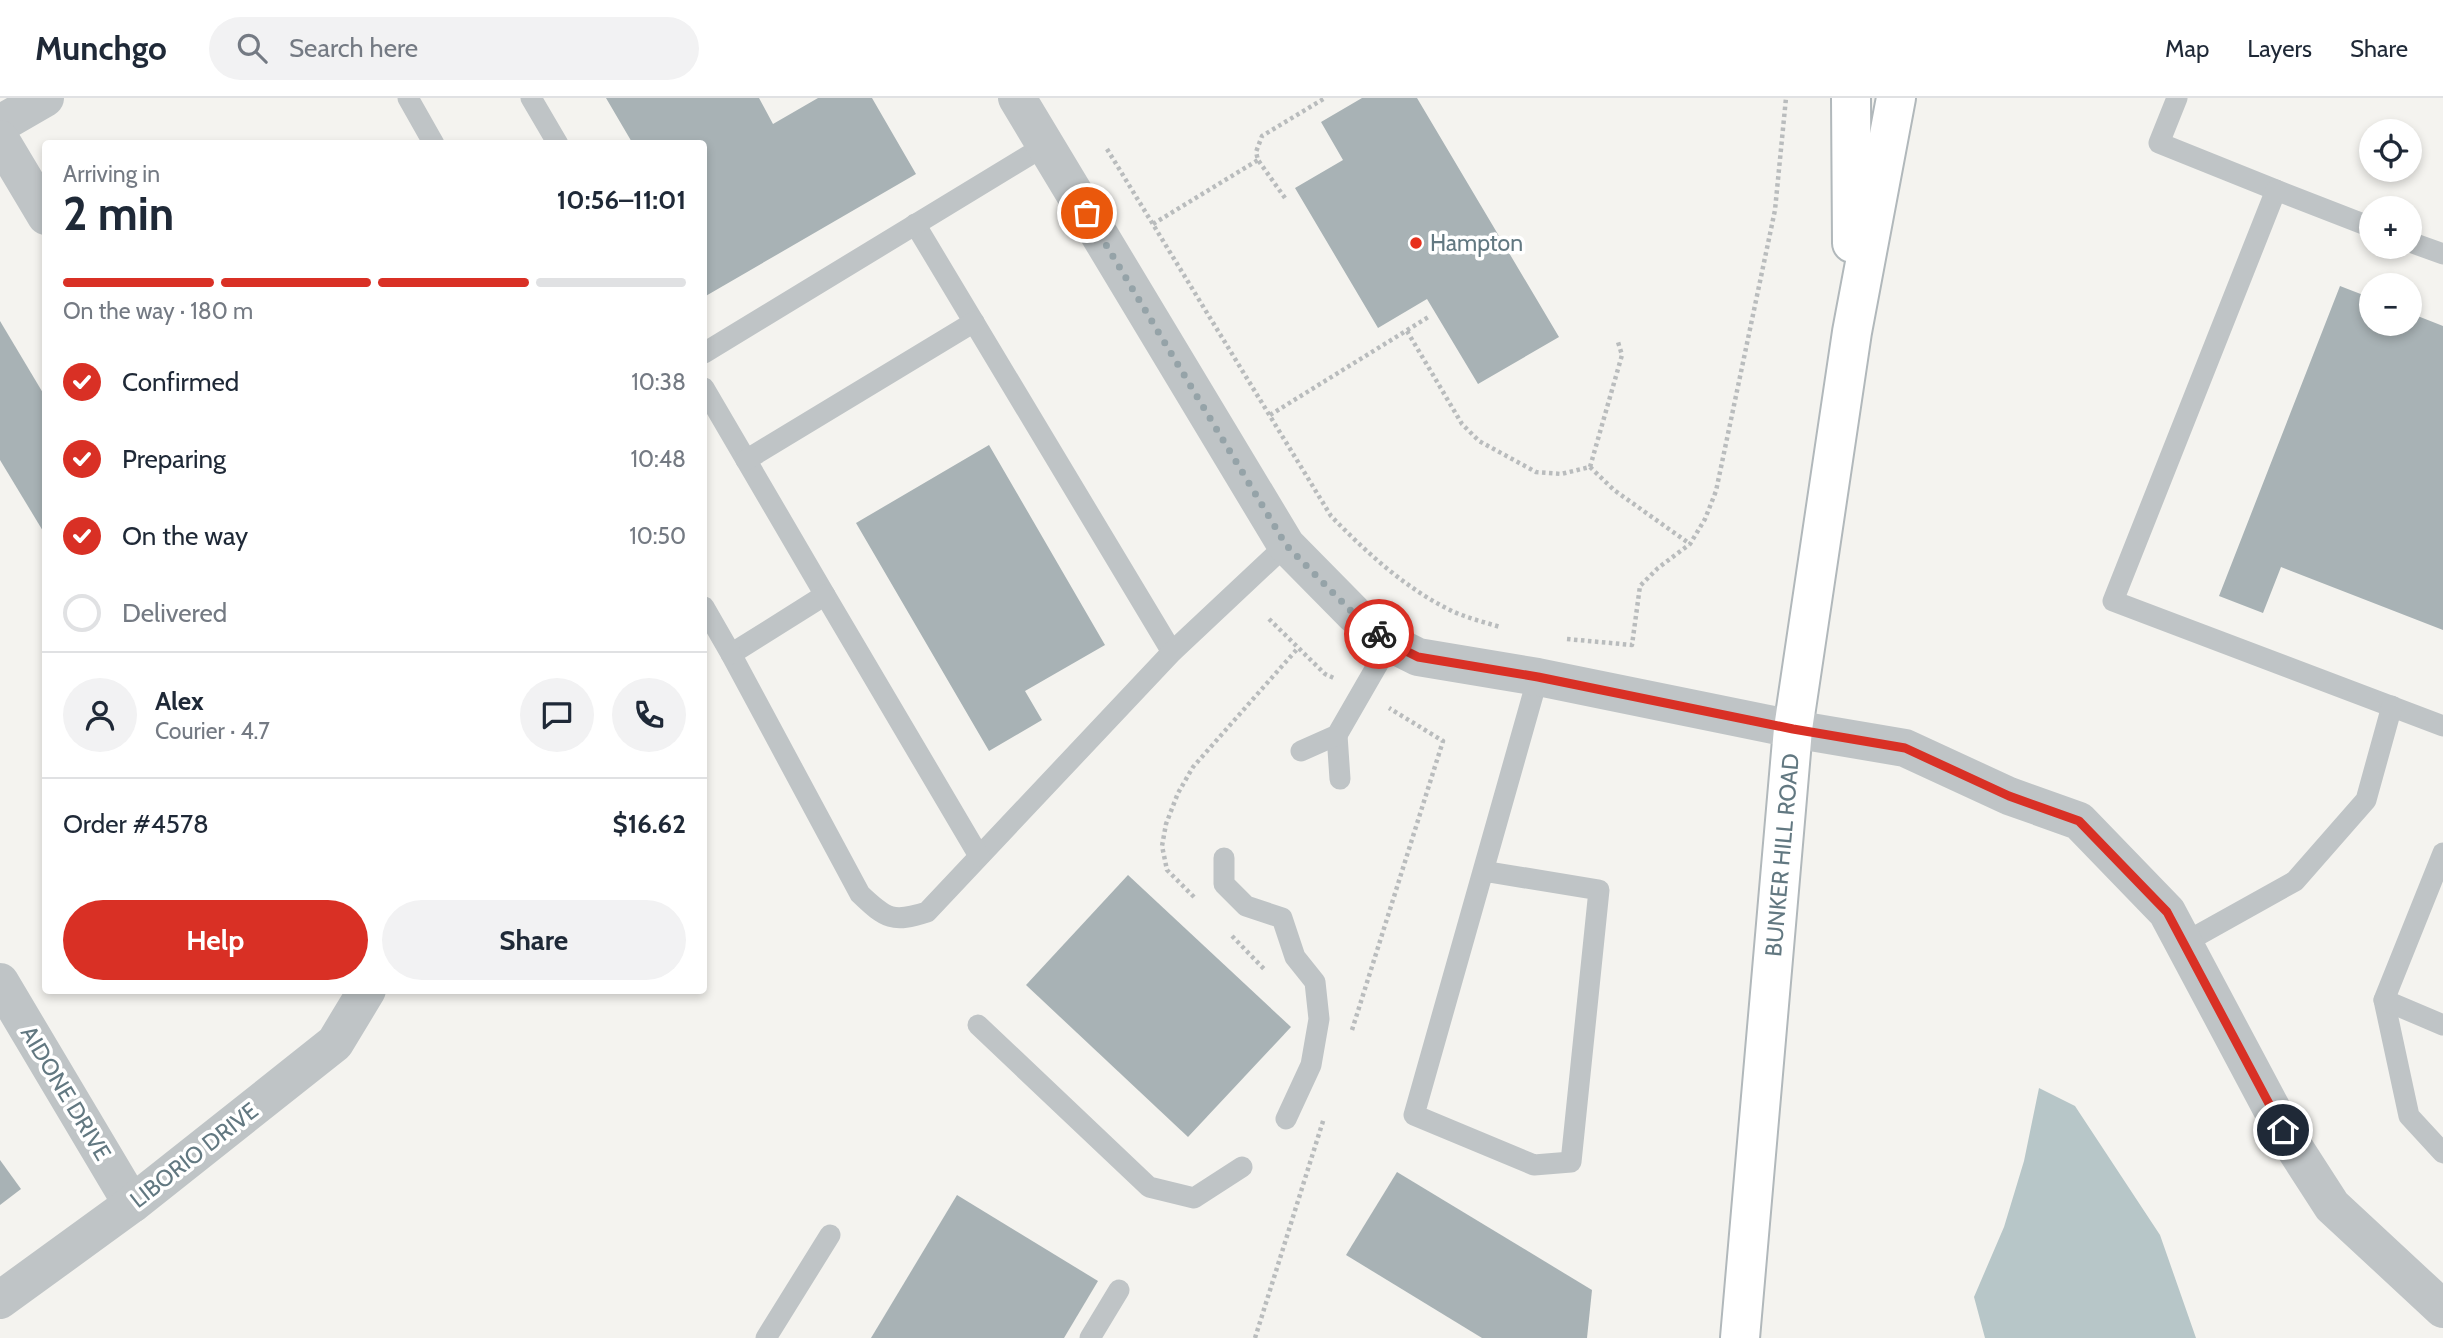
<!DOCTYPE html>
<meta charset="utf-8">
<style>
body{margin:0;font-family:Cabin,sans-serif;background:#f2f2f3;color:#1f2937;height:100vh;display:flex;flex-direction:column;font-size:26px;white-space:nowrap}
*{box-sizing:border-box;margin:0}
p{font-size:23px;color:#747a83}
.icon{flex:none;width:38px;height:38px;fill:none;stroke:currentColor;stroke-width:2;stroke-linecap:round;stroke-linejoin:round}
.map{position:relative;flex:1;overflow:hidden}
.sheet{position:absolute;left:42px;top:42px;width:665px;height:854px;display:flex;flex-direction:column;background:#fff;border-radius:7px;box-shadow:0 4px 10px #0003}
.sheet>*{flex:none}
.tools{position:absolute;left:2359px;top:21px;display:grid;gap:14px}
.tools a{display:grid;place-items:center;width:63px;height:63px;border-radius:50%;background:#fff;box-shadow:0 4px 10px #0003;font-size:35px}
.pin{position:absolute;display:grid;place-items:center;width:60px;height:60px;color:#fff;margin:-30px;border:4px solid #fff;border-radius:50%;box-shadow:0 2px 7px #0007}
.courier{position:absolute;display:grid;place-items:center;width:70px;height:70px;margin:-35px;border:5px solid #d93025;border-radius:50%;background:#fff;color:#222;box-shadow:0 2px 9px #0007}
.head em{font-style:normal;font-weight:700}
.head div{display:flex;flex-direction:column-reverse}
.head{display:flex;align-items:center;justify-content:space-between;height:119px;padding:0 21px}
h1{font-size:46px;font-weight:700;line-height:52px}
.bar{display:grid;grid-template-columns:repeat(4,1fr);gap:10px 7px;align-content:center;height:84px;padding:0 21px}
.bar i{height:9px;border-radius:5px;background:#e0e1e3}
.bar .current{background:#d93025}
.bar p{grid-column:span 4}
.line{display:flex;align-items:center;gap:18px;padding:0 21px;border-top:2px solid #e0e1e3}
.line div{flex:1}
.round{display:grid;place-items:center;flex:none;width:74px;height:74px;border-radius:37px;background:#f2f2f3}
ol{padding:0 21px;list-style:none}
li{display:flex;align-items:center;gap:21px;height:77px}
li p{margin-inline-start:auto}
li .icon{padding:7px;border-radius:50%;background:#d93025;color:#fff;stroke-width:4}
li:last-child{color:#747a83}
li i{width:38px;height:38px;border:4px solid #e0e1e3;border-radius:50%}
.primary-button{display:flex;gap:14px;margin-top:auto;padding:14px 21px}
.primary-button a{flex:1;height:80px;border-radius:42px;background:#d93025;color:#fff;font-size:28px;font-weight:700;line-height:80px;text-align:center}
.primary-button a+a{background:#f2f2f3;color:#1f2937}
header{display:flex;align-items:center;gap:42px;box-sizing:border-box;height:98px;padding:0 35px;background:#fff;border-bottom:2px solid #e0e1e3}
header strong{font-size:33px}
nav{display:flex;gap:38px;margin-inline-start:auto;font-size:24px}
.search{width:490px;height:63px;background:#f2f2f3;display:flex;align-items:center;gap:18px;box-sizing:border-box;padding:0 24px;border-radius:38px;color:#747a83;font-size:26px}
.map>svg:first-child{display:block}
.water{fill:#b7c6c8}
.building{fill:#a8b2b5}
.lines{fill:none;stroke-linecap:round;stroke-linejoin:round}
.secondary-casing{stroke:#b1b8bb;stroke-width:42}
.path{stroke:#b9bcbd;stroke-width:4.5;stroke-dasharray:3.5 3.5;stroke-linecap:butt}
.lane{stroke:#bfc4c6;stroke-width:21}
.street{stroke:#bfc4c6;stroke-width:38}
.secondary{stroke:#fff;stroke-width:38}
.done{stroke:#95a3a8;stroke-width:7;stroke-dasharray:0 12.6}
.route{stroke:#d93025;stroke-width:9}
.poi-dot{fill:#e7301c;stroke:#fff;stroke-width:2.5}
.labels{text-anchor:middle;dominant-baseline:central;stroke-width:7;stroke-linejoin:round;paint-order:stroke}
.poi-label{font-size:23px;fill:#627881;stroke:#fff;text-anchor:start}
.street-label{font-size:23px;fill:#627881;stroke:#fff}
</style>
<header>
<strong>Munchgo</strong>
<div class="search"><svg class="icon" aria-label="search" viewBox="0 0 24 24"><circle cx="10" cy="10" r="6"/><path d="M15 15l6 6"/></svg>Search here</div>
<nav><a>Map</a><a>Layers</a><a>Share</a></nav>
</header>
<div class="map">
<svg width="2443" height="1240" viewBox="0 0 2443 1240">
<rect width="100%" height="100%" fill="#f4f3ef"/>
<path class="water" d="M2039,990l36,18 85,129 36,103h-211l-11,-41 30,-70 20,-66z"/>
<g class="building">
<path d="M606,0h153l14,26 45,-26h54l44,76 -212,123v-153h-71z"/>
<path d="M1362,0h55l142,239 -81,47 -51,-85 -49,29 -83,-140 48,-28 -22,-38z"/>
<path d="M2340,188l31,12v26h39v-11l33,13v304l-162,-63 -18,46 -44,-17z"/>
<path d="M0,223l46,77v138l-46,-76z"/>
<path d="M989,347l116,200 -80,46 17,29 -53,31 -133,-228z"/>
<path d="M1128,777l163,152 -103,110 -162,-152z"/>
<path d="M0,1062l21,29 -21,16z"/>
<path d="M1397,1074l195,118 -5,48h-105l-136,-83z"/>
<path d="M957,1097l141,86 -34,57h-193z"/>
</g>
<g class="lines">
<g class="secondary-casing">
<g id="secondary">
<path d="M1851,0l1,145"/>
<path d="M1740,1240l53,-609 59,-397 44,-234"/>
</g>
</g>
<g class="path">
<path d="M1107,51l224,367c35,36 75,73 121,95 15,7 32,11 48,16"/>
<path d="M1285,100l-27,-38 -2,-8 6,-16 63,-38"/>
<path d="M1153,126l105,-64"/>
<path d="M1407,233l55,93 17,17 57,31 25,2 29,-7 32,-112 -4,-13"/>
<path d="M1270,317l160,-99"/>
<path d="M1590,369l24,23 76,54"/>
<path d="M1269,521l56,55 11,5"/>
<path d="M1567,541l65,6 8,-59 18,-18 32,-24 15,-25 11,-28 59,-281 11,-112"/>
<path d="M1194,799l-27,-27 -5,-24 4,-22 12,-31 15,-26 105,-119"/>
<path d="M1232,838l33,34"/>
<path d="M1352,932l91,-289 -54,-33"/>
<path d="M1255,1240l69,-220"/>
</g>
<g class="lane">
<path d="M408,0l26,46"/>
<path d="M531,0l27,46"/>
<path d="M2177,0l-18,45 117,47"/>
<path d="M915,126l257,428"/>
<path d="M2371,129l-95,-37 -163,411 330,125"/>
<path d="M2410,144l33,12"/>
<path d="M704,255l342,-208"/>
<path d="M704,290l121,207 -94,59 129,240c26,25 33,29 67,18l245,-260 114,-107"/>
<path d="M746,362l228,-138"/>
<path d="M825,497l154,261"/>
<path d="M704,509l27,47"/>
<path d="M1337,637l3,44"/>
<path d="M1301,653l36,-16 53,-92"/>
<path d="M2443,755l-59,147 25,116 34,37"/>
<path d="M1224,760v26l22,22 36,12 13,39 20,25 4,37 -8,46 -25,54"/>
<path d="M1483,773l116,19 -28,272 -37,3 -120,-50 124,-438"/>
<path d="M2184,845l111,-62 71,-81 26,-94"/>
<path d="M2384,902l59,25"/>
<path d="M978,927l171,162 45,11 48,-31"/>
<path d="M766,1240l64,-103"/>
<path d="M1090,1240l29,-48"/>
</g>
<g class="street">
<path d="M1017,0l269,447 68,69 36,29 28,14 120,20 255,52 112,19 104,48 70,25 88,91 116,218 49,76 111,103"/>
<path d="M0,26l45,-26"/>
<path d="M0,41l46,77"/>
<path d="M0,884l132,222"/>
<path d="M0,1202l132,-96 203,-161 32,-53"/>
</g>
<use href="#secondary" class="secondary"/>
</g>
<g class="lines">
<path class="done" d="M1087,115l199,332 68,69 25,20"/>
<path class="route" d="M1379,536l11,9 28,14 120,20 255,52 112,19 104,48 70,25 88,91 116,218"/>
</g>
<circle class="poi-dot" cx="1416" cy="145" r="7"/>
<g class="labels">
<g class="poi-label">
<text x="1430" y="145">Hampton</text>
</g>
<g class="street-label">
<text transform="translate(1782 757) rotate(-85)">BUNKER HILL ROAD</text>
<text transform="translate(66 995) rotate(59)">AIDONE DRIVE</text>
<text transform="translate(194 1057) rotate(-38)">LIBORIO DRIVE</text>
</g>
</g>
</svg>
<div class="tools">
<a><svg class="icon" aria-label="locate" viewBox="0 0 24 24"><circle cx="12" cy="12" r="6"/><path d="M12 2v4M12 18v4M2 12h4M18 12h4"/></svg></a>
<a>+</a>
<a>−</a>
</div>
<div class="pin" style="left:1087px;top:115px;background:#ea580c"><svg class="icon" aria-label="bag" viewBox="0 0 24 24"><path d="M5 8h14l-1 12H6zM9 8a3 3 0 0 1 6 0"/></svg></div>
<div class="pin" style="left:2283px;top:1032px;background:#1f2937"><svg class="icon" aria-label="home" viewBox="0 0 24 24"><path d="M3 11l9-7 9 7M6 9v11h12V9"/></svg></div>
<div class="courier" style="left:1379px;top:536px"><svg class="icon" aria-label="bike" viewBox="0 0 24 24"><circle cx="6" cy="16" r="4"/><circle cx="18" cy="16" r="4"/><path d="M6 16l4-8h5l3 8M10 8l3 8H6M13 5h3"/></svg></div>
<section class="sheet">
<div class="head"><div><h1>2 min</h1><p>Arriving in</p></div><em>10:56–11:01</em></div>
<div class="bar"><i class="current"></i><i class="current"></i><i class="current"></i><i></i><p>On the way · 180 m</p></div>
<ol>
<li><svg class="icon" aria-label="check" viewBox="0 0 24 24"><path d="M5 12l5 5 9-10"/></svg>Confirmed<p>10:38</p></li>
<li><svg class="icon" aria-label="check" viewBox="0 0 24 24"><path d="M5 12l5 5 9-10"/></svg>Preparing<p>10:48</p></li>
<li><svg class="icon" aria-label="check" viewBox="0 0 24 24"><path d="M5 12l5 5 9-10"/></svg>On the way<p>10:50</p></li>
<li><i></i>Delivered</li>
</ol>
<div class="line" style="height:126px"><a class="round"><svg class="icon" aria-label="person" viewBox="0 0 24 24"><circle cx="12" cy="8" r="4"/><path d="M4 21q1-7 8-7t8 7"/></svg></a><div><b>Alex</b><p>Courier · 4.7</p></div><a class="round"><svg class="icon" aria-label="chat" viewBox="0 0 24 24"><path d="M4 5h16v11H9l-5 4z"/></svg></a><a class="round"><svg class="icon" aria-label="phone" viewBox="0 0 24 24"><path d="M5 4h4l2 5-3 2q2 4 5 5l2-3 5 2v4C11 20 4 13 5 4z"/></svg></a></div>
<div class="line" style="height:91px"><div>Order #4578</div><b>$16.62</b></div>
<div class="primary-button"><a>Help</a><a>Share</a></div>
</section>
</div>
